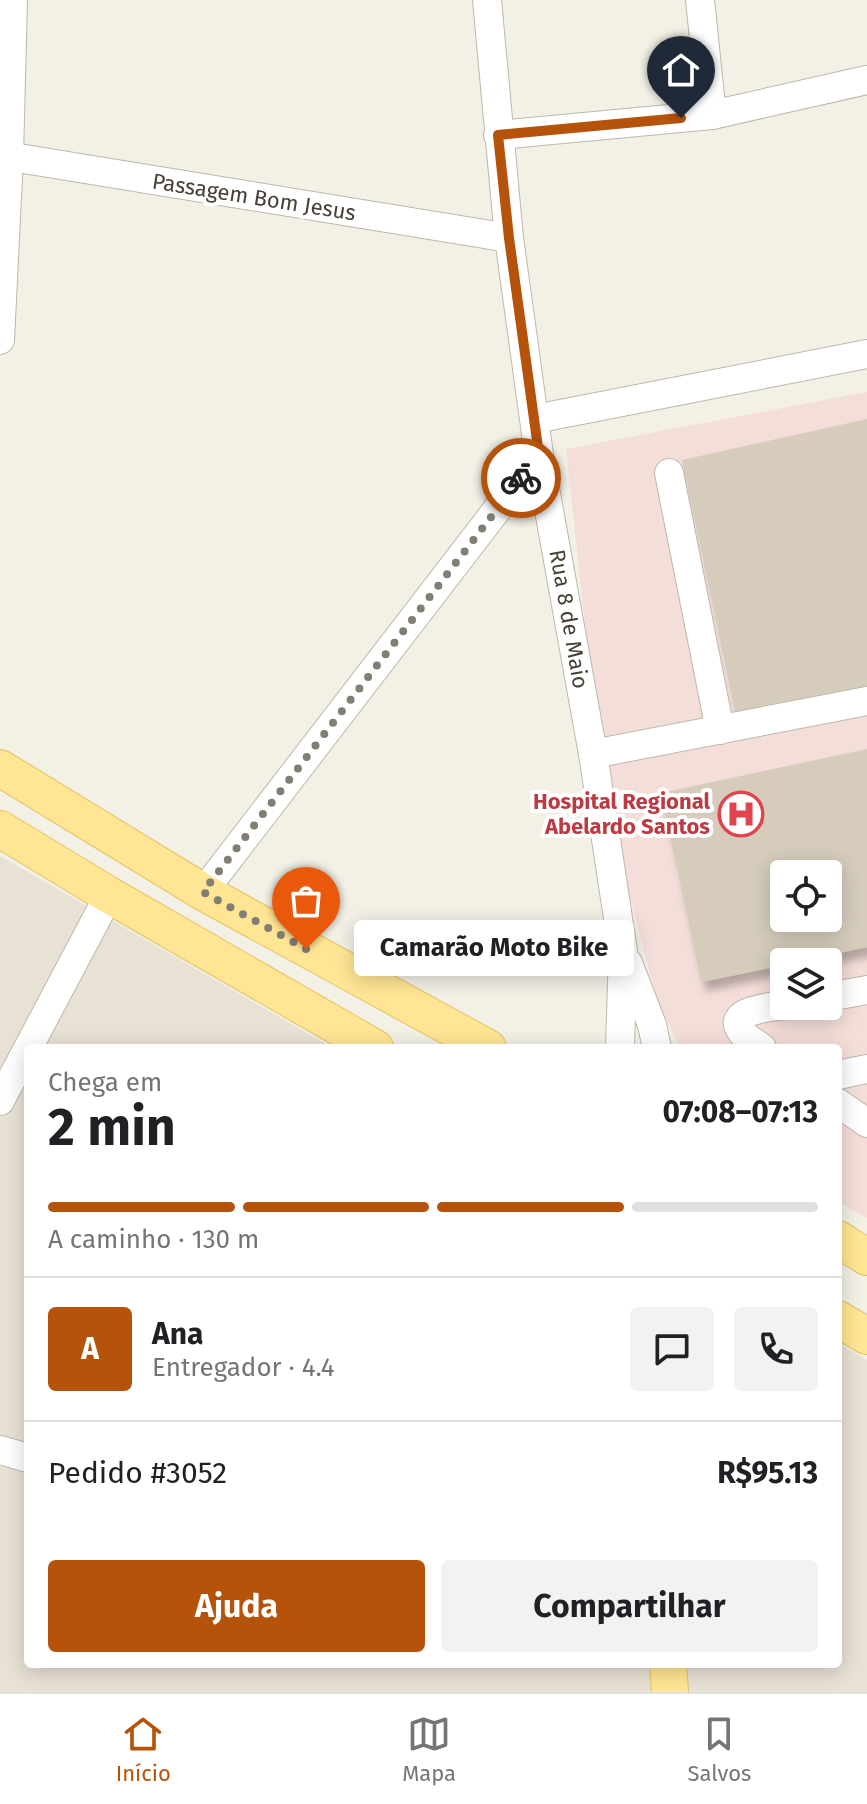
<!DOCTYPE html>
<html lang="pt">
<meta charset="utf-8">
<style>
body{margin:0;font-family:"Fira Sans",sans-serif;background:#f2f2f2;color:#202124;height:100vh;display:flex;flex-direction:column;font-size:30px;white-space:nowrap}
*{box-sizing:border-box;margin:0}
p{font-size:26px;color:#757577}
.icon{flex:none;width:44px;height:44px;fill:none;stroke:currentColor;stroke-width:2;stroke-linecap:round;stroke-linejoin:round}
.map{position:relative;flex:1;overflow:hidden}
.sheet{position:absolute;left:24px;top:1044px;width:818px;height:624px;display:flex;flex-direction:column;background:#fff;border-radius:8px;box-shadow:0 4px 20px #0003}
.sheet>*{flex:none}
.buttons{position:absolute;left:770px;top:860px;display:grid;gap:16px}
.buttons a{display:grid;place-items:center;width:72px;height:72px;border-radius:8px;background:#fff;box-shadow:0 4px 20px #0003;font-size:40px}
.pin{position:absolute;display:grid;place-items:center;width:68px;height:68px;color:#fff;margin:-82px -34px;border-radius:50% 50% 50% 0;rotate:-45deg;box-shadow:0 0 8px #0007}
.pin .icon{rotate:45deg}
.courier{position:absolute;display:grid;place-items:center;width:80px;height:80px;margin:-40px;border:6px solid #b45309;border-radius:50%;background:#fff;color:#222;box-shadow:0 2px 10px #0007}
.bubble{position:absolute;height:56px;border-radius:8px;background:#fff;box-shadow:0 4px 20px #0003;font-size:26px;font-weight:700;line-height:56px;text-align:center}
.headline em{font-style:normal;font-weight:700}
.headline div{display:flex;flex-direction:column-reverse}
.headline{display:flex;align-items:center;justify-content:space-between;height:136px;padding:0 24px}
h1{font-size:52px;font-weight:700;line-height:60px}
.bar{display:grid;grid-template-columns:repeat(4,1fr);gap:12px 8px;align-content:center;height:96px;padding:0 24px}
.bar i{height:10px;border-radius:6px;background:#e0e0e0}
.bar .selected{background:#b45309}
.bar p{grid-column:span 4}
.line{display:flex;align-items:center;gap:20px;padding:0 24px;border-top:2px solid #e0e0e0}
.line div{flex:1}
.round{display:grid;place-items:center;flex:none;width:84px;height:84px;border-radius:8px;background:#f2f2f2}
.action{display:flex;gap:16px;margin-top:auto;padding:16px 24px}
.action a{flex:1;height:92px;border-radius:8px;background:#b45309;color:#fff;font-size:32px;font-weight:700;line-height:92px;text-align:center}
.action a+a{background:#f2f2f2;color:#202124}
.tab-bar{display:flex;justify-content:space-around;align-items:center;height:112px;border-top:2px solid #e0e0e0;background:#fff;font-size:22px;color:#757577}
.tab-bar a{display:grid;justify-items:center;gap:4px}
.tab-bar .selected{color:#b45309}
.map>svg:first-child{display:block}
.residential{fill:#e7e2d4}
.medical{fill:#f4ded9;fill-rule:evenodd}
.building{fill:#d5ccbc;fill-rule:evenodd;filter:url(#shadow)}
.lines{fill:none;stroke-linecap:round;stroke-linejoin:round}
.minor-casing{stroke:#bfb8a9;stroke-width:30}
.major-casing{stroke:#e5c363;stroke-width:38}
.minor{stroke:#fff;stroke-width:28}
.major{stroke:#ffe594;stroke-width:36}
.done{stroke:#837e73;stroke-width:8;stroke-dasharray:0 14.4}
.route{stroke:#b45309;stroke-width:10}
.labels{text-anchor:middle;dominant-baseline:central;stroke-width:8;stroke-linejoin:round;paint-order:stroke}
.street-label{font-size:22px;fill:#464035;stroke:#fff}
.health-label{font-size:22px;font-weight:bold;fill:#be3a42;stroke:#fff;text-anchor:end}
</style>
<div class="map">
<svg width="867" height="1692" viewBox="0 0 867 1692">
<defs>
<filter id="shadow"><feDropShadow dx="5" dy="9" stdDeviation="4" flood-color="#0004"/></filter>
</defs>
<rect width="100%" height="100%" fill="#f3f0e6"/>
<path class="residential" d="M0,856l333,192h-305v616h810v-321l29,17v332h-867z"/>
<path class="medical" d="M867,392v826l-29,-16v-154h-158l-23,-47 -30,-115 -23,-131 -19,-130 -19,-176zM784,874h44v44h-44zM784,962h44v44h-44z"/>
<g class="building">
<path d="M867,419v275l-130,26 -55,-260z"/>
<path d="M867,749v198l-70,15h-13v3l-83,17 -40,-189zM784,874h44v44h-44z"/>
</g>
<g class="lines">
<g class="minor-casing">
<g id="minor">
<path d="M487,0l22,238 30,217 54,299 30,197 -3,97"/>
<path d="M700,0l12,115"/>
<path d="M498,135l214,-20 155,-35"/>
<path d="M0,155l509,83"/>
<path d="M0,340l9,-183 4,-157"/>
<path d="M535,419l332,-65"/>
<path d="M669,473l51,257"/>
<path d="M593,754l274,-53"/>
<path d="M203,892l336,-437"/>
<path d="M628,963l24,62 5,23"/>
<path d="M828,997l39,-7"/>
<path d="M762,1048c-6,-5 -17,-10 -21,-17 -16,-21 32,-24 43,-26"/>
<path d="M838,1075l29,-6"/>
<path d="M0,1101l109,-206"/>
<path d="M838,1103l29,20"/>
<path d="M0,1450l28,8"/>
</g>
</g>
<g class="major-casing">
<g id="major">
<path d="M0,768l203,124 285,156"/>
<path d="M0,829l109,66 266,153"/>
<path d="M838,1239l29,18"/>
<path d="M838,1319l29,17"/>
<path d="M668,1664l2,28"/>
</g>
</g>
<use href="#minor" class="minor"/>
<use href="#major" class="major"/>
</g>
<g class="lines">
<path class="done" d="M306,949l-103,-57 318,-414"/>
<path class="route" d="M521,478l18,-23 -30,-217 -11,-103 183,-17"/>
</g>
<defs>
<g id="hospital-ring" transform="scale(2.3)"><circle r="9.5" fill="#fff" stroke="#e0444e" stroke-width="1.5"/><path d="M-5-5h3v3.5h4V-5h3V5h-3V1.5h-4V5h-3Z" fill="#e0444e"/></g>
</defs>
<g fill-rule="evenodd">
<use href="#hospital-ring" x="741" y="814"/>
</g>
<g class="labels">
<g class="street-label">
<text transform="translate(254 197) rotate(9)">Passagem Bom Jesus</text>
<text transform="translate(569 619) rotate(80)">Rua 8 de Maio</text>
</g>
<g class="health-label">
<text x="710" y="801">Hospital Regional<tspan x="710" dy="25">Abelardo Santos</tspan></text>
</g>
</g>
</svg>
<div class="buttons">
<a><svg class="icon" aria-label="locate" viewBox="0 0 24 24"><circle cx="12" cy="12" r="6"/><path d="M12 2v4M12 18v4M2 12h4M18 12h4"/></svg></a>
<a><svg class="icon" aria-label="layers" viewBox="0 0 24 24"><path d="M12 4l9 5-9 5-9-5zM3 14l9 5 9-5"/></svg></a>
</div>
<div class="pin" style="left:306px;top:949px;background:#ea580c"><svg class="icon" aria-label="bag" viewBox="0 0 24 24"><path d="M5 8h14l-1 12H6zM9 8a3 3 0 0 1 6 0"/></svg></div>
<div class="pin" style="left:681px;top:118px;background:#1f2937"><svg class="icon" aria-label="home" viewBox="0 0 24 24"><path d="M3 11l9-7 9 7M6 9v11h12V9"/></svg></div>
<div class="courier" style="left:521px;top:478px"><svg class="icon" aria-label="bike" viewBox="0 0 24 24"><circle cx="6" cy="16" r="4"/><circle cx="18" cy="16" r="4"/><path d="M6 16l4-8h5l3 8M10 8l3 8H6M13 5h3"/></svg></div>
<div class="bubble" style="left:354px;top:920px;width:280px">Camarão Moto Bike</div>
<section class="sheet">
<div class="headline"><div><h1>2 min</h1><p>Chega em</p></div><em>07:08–07:13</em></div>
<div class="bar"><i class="selected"></i><i class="selected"></i><i class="selected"></i><i></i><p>A caminho · 130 m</p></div>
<div class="line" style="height:144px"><b class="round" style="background:#b45309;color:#fff">A</b><div><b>Ana</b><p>Entregador · 4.4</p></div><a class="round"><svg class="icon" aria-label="chat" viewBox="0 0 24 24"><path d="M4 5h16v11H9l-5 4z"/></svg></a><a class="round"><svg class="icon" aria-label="phone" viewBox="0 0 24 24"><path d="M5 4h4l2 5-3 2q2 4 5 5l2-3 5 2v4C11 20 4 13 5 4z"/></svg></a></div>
<div class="line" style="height:104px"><div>Pedido #3052</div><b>R$95.13</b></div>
<div class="action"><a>Ajuda</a><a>Compartilhar</a></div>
</section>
</div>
<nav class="tab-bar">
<a class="selected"><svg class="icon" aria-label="home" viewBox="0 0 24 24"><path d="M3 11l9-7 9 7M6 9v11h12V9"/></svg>Início</a>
<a><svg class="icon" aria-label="map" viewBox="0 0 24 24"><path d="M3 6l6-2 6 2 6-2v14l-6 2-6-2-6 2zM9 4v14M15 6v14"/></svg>Mapa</a>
<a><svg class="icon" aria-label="saved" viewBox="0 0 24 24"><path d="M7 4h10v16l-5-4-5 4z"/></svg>Salvos</a>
</nav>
